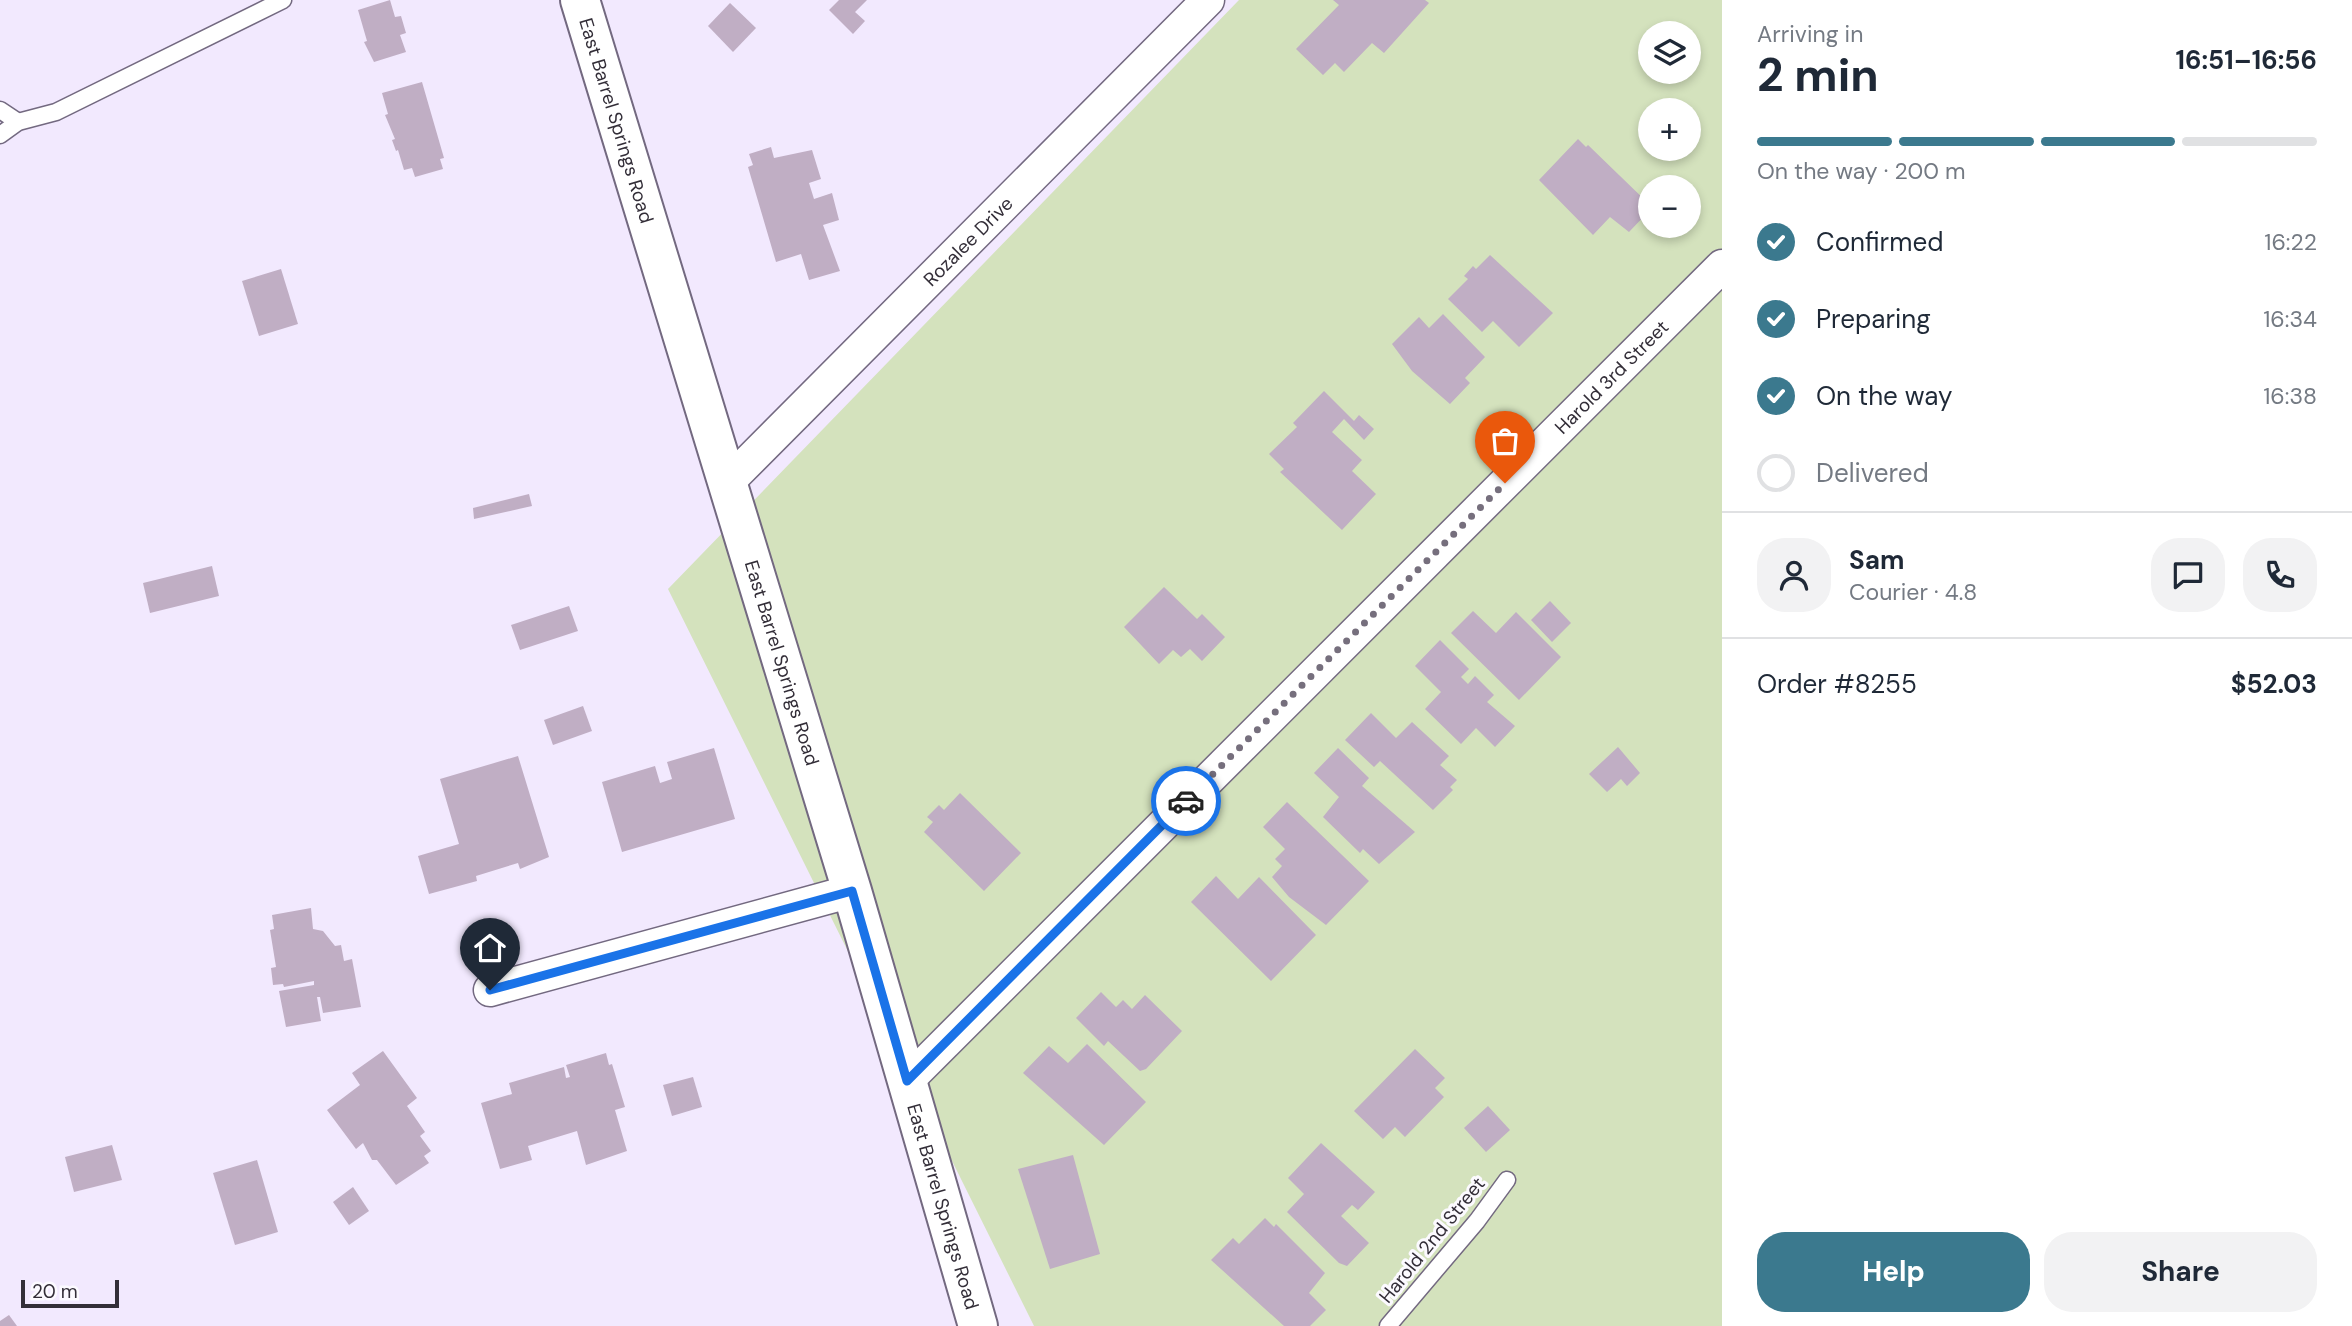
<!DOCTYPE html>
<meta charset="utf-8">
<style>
body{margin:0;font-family:"DM Sans",sans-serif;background:#f2f2f3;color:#1f2937;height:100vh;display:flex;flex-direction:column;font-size:26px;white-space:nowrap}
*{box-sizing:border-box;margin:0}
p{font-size:23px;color:#747a83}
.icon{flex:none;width:38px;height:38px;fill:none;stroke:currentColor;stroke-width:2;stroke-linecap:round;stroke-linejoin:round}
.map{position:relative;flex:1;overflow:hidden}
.side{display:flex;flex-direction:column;background:#fff;width:630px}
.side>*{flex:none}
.buttons{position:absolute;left:1638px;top:21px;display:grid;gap:14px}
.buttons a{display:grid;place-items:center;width:63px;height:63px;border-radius:50%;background:#fff;box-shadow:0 4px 10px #0003;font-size:35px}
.scale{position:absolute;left:21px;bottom:18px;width:98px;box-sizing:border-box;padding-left:7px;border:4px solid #332e38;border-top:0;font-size:19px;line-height:24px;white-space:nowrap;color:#332e38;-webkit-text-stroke:5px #fcfaff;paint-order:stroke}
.pin{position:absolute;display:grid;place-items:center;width:60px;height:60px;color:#fff;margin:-72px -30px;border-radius:50% 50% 50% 0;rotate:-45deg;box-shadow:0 0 7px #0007}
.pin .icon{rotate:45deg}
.courier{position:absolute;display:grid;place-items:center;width:70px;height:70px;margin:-35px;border:5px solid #1a73e8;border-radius:50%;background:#fff;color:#222;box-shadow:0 2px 9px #0007}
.overview em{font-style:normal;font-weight:700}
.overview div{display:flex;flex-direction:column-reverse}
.overview{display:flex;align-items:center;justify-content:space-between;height:119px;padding:0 35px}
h1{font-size:46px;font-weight:700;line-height:52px}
.bar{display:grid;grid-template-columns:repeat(4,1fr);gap:10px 7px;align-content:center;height:84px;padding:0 35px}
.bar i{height:9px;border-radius:5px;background:#e0e1e3}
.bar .active{background:#3b798e}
.bar p{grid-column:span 4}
.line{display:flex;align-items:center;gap:18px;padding:0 35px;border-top:2px solid #e0e1e3}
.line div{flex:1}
.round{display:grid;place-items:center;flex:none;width:74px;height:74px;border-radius:28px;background:#f2f2f3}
ol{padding:0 35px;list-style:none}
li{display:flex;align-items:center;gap:21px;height:77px}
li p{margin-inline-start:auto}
li .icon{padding:7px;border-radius:50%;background:#3b798e;color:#fff;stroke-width:4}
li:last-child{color:#747a83}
li i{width:38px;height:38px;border:4px solid #e0e1e3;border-radius:50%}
.action{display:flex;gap:14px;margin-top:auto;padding:14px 35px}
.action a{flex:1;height:80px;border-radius:28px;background:#3b798e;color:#fff;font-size:28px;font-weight:700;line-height:80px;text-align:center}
.action a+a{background:#f2f2f3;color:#1f2937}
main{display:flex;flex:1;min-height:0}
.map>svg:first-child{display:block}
.green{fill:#d4e2bd;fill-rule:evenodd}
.building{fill:#c0aec4}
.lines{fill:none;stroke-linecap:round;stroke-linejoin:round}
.lane-casing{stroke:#736980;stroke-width:19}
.street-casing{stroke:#736980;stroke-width:35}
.secondary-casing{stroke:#736980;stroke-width:42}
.lane{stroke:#fff;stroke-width:16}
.street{stroke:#fff;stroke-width:32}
.secondary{stroke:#fff;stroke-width:38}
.done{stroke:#766f7d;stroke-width:7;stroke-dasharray:0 12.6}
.route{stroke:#1a73e8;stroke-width:9}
.labels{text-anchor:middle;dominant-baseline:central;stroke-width:6;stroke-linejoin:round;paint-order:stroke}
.street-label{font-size:19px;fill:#332e38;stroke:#fcfaff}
</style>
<main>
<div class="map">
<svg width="1722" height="1326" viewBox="0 0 1722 1326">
<rect width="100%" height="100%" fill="#f2e9fe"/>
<path class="green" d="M1239,0h483v1326h-688l-366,-737zM1650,33h39v39h-39zM1650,110h39v39h-39zM1650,187h39v39h-39z"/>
<g class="building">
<path d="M390,0l5,17 6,-1 5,17 -6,2 6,17 -32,10 -10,-20 3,-1 -9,-31z"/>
<path d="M839,0h28l-12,12 10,9 -12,13 -24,-24z"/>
<path d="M1333,0h92l4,3 -45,50 -12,-10 -28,29 -9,-9 -12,12 -27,-26 43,-44z"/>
<path d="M730,3l26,25 -23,24 -25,-26z"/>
<path d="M422,82l22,76 -4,1 3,10 -28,8 -3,-9 -8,2 -6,-20 -2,1 -4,-11 3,-1 -10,-24 3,-1 -6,-21z"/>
<path d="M1578,139l8,8 2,-2 62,60v5l-21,22 -19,-15 -17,18 -54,-55z"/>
<path d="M771,147l3,11 38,-8 9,29 -12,4 5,16 18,-6 7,27 -16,5 17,46 -31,9 -8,-26 -25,8 -28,-95 5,-2 -4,-11z"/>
<path d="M1490,255l63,58 -34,34 -26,-26 -11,11 -34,-33 20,-20 -4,-3 9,-10 3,3z"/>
<path d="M281,269l17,55 -39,12 -17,-55z"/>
<path d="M1443,314l42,43 -20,21 5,5 -20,21 -38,-33 -20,-27 27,-27 10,11z"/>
<path d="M1324,391l30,30 5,-6 15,14 -10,11 -20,-21 -12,13 30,28 -10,11 24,23 -34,36 -62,-58 4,-3 -15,-15 28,-27 -4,-4z"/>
<path d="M529,494l3,12 -58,13 -1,-11z"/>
<path d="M212,566l7,30 -69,17 -7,-30z"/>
<path d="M1164,587l33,32 5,-5 23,23 -23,24 -12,-12 -9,8 -8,-7 -14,14 -35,-37z"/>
<path d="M1550,601l21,22 -19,19 -21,-22z"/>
<path d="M569,606l9,25 -58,19 -9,-25z"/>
<path d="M1473,611l23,22 20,-21 45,45 -42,43 -68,-67z"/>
<path d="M1440,640l29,29 -8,8 7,7 7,-8 19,19 -7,7 28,24 -20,21 -19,-19 -15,16 -36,-35 16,-17 -26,-26z"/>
<path d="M583,706l9,25 -39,14 -9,-25z"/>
<path d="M1371,713l25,25 16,-16 37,34 -9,9 17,15 -7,7 3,3 -20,20 -53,-49 -6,6 -29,-27z"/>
<path d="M1618,747l22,26 -13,13 -6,-7 -14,13 -18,-18z"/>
<path d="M714,748l21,71 -113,33 -20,-70 53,-16 5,17 12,-4 -5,-17z"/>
<path d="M1338,748l31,30 -7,8 53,46 -36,32 -16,-15 -3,4 -37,-36 16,-20 -25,-24z"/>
<path d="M518,756l31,101 -29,12 -2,-6 -42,13 1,5 -48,13 -11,-38 41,-12 -19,-65z"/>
<path d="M960,793l61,60 -37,38 -60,-59 9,-10 -6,-5 12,-12 5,5z"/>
<path d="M1287,802l82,79 -43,44 -37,-28 -17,-20 10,-11 -7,-7 10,-10 -22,-22z"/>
<path d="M1216,876l22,23 21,-22 57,58 -45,46 -80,-79z"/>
<path d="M311,908l2,21 10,2 12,15 6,-1 3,16 8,-2 9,48 -38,6 -3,-16h-3l4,24 -35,6 -7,-36 35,-6v-4l-30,6 -1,-3 -10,1 -2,-17 5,-1 -6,-37 4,-1 -2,-14z"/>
<path d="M1101,992l15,15 7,-7 9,9 13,-14 37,36 -36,38 -6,2 -32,-30 -4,5 -28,-28z"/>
<path d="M1087,1044l59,58 -42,43 -81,-72 26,-27 19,17z"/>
<path d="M1415,1049l30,29 -10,10 9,9 -39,40 -10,-10 -12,12 -29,-28z"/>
<path d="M383,1051l34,47 -10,8 18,26 -5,4 11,15 -7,5 5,7 -33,22 -19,-25h-5l-9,-17 -7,6 -29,-39 33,-25 -8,-12z"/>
<path d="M606,1053l3,12 3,-1 13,43 -10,3 12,41 -41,14 -9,-34 -49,15 4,14 -32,9 -19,-66 31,-9 -3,-11 55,-16 2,11 4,-1 -4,-12z"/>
<path d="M693,1077l9,30 -30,9 -9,-31z"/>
<path d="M1488,1106l22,24 -24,22 -22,-24z"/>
<path d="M1321,1143l54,49 -17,18 -6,-5 -11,11 28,27 -22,23 -8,-3 -52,-51 17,-18 -16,-16z"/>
<path d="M112,1145l10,35 -48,12 -9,-35z"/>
<path d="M1073,1155l27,99 -50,15 -32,-100z"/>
<path d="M257,1160l21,72 -43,13 -22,-72z"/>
<path d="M353,1187l16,24 -20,14 -16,-23z"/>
<path d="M1265,1218l9,9 2,-3 49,49 -16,20 17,17 -16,16h-26l-73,-66 22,-22 6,6z"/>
<path d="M9,1315l8,11h-17v-5z"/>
</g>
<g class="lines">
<g class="lane-casing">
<g id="lane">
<path d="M0,110l18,12"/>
<path d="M0,135l18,-13 38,-10 227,-112"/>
<path d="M1388,1326l89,-105 30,-41"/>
</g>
</g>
<g class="street-casing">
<g id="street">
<path id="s1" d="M728,482l480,-482"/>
<path d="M490,990l362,-99"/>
<path id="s2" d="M907,1081l815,-815"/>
</g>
</g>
<g class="secondary-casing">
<g id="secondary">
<path id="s3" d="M580,0l272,891 126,435"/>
</g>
</g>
<use href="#lane" class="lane"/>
<use href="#street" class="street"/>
<use href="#secondary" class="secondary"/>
</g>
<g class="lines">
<path class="done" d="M1186,801l319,-318"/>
<path class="route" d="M490,990l362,-99 55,190 279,-280"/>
</g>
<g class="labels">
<g class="street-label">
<text stroke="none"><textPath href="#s3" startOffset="126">East Barrel Springs Road</textPath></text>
<text stroke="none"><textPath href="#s1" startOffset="340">Rozalee Drive</textPath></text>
<text stroke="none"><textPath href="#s2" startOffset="996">Harold 3rd Street</textPath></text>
<text stroke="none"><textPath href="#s3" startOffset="693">East Barrel Springs Road</textPath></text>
<text stroke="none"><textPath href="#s3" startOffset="1260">East Barrel Springs Road</textPath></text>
<text transform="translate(1432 1240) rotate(-51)">Harold 2nd Street</text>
</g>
</g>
</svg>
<div class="buttons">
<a><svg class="icon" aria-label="layers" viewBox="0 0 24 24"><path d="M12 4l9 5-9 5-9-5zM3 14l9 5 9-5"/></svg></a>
<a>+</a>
<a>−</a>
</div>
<div class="scale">20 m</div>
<div class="pin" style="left:1505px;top:483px;background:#ea580c"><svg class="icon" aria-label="bag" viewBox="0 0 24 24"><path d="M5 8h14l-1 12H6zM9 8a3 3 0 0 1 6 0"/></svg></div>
<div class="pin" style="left:490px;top:990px;background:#1f2937"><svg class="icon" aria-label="home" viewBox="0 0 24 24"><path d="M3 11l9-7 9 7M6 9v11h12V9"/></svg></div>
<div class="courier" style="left:1186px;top:801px"><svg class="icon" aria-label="car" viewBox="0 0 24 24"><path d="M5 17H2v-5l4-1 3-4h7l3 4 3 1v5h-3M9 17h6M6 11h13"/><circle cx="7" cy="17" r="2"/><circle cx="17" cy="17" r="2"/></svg></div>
</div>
<section class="side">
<div class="overview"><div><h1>2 min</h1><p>Arriving in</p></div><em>16:51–16:56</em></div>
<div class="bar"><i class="active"></i><i class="active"></i><i class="active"></i><i></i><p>On the way · 200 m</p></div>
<ol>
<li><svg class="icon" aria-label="check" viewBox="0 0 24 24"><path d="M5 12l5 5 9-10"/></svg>Confirmed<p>16:22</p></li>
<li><svg class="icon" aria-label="check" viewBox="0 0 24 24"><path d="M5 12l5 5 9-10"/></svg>Preparing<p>16:34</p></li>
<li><svg class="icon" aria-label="check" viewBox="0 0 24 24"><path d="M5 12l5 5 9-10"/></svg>On the way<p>16:38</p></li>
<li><i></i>Delivered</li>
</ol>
<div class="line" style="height:126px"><a class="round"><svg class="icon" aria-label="person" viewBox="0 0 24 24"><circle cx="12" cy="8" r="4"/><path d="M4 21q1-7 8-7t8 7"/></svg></a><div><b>Sam</b><p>Courier · 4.8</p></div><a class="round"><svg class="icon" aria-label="chat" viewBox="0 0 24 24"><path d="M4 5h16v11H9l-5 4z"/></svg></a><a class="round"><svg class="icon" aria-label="phone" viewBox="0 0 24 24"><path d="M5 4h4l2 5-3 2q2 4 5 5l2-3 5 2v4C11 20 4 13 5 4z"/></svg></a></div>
<div class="line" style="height:91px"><div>Order #8255</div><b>$52.03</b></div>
<div class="action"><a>Help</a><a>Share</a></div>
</section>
</main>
